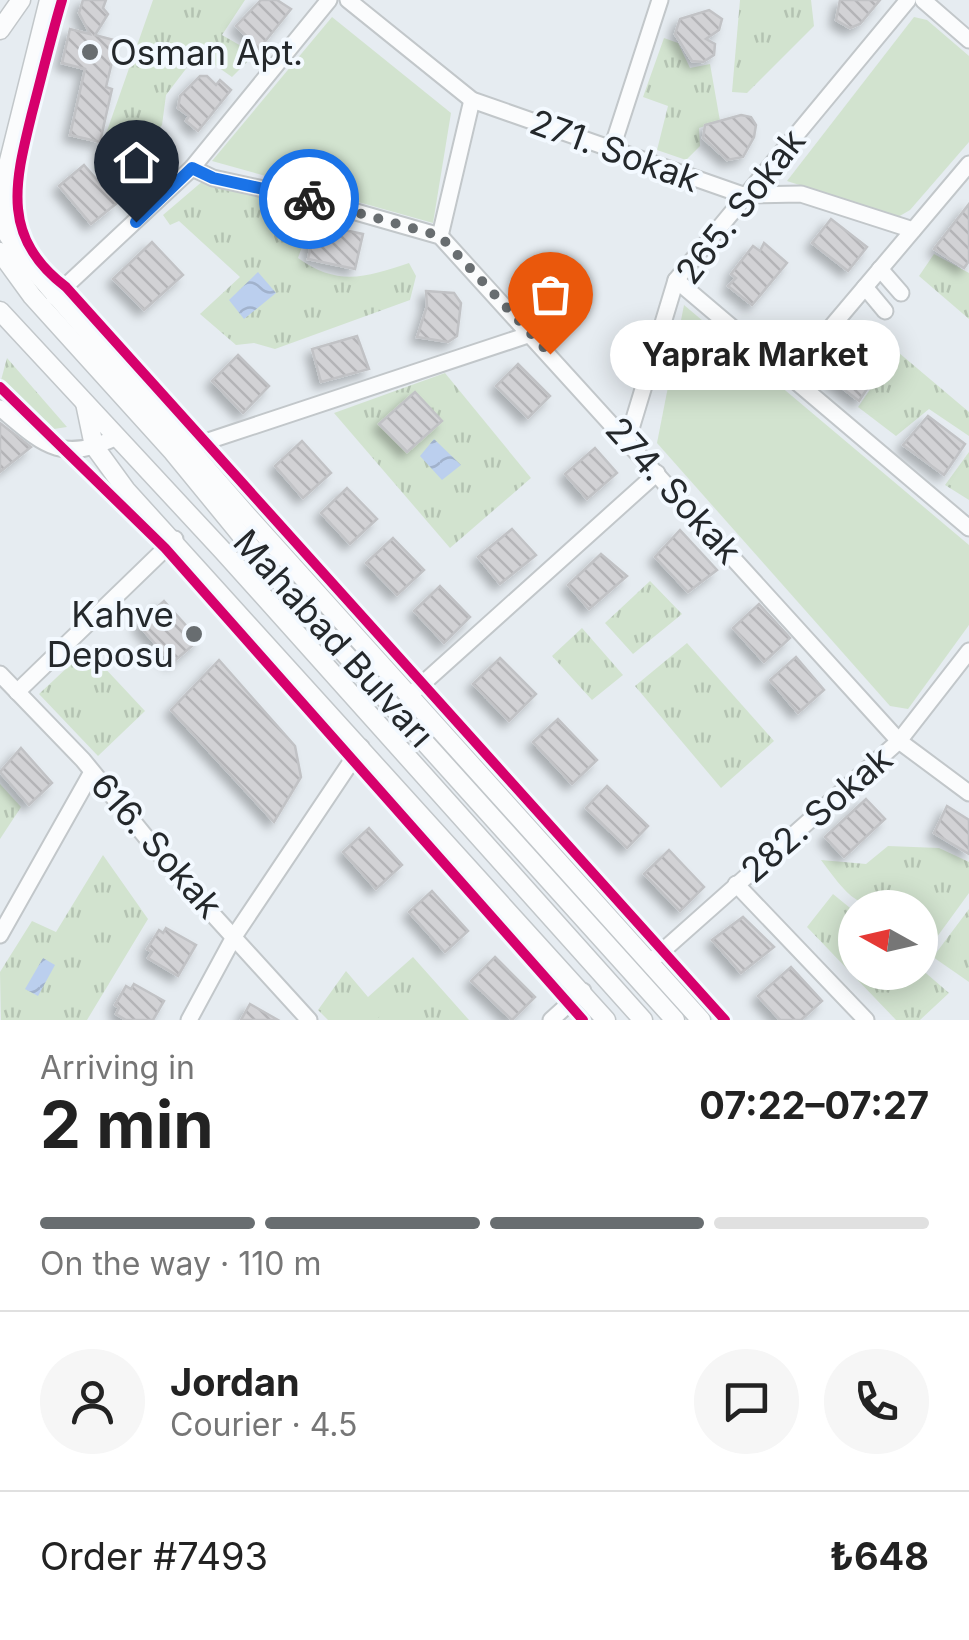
<!DOCTYPE html>
<meta charset="utf-8">
<style>
body{margin:0;font-family:Inter,sans-serif;background:#f6f6f6;color:#222;height:100vh;display:flex;flex-direction:column;font-size:38px;white-space:nowrap}
*{box-sizing:border-box;margin:0}
p{font-size:32px;color:#767676}
.icon{flex:none;width:55px;height:55px;fill:none;stroke:currentColor;stroke-width:2;stroke-linecap:round;stroke-linejoin:round}
.map{position:relative;height:1020px;overflow:hidden}
.drawer{display:flex;flex-direction:column;background:#fff;flex:1}
.drawer>*{flex:none}
.needle{width:65px;rotate:278deg}
.controls{position:absolute;left:838px;top:890px;display:grid;gap:20px}
.controls a{display:grid;place-items:center;width:100px;height:100px;border-radius:50%;background:#fff;box-shadow:0 5px 25px #0003;font-size:50px}
.pin{position:absolute;display:grid;place-items:center;width:85px;height:85px;color:#fff;margin:-102px -42px;border-radius:50% 50% 50% 0;rotate:-45deg;box-shadow:0 0 10px #0007}
.pin .icon{rotate:45deg}
.courier{position:absolute;display:grid;place-items:center;width:100px;height:100px;margin:-50px;border:8px solid #1a73e8;border-radius:50%;background:#fff;color:#222;box-shadow:0 2px 12px #0007}
.bubble{position:absolute;height:70px;border-radius:35px;background:#fff;box-shadow:0 5px 25px #0003;font-size:32px;font-weight:700;line-height:70px;text-align:center}
.summary em{font-style:normal;font-weight:700}
.summary div{display:flex;flex-direction:column-reverse}
.summary{display:flex;align-items:center;justify-content:space-between;height:170px;padding:0 40px}
h1{font-size:65px;font-weight:700;line-height:75px}
.bar{display:grid;grid-template-columns:repeat(4,1fr);gap:15px 10px;align-content:center;height:120px;padding:0 40px}
.bar i{height:12px;border-radius:8px;background:#e0e0e0}
.bar .selected{background:#686d70}
.bar p{grid-column:span 4}
.line{display:flex;align-items:center;gap:25px;padding:0 40px;border-top:2px solid #e0e0e0}
.line div{flex:1}
.round{display:grid;place-items:center;flex:none;width:105px;height:105px;border-radius:52px;background:#f6f6f6}
.map>svg:first-child{display:block}
.grass{fill:url(#grass-tufts)}
.park{fill:#d2e3cf}
.water{fill:url(#water-waves)}
.building{fill:url(#building-back-hatch);stroke:#c1c2c5;stroke-width:2.5;filter:url(#shadow)}
.lines{fill:none;stroke-linecap:round;stroke-linejoin:round}
.minor-casing{stroke:#c2c7ca;stroke-width:19}
.major-casing{stroke:#c2c7ca;stroke-width:21}
.minor{stroke:#fbfcfd;stroke-width:15}
.major{stroke:#fbfcfd;stroke-width:18}
.cycleway-casing{stroke:#f3f9ff;stroke-width:16}
.cycleway{stroke:#d6006c;stroke-width:10}
.done{stroke:#686d70;stroke-width:10;stroke-dasharray:0 18}
.route{stroke:#1a73e8;stroke-width:12}
.poi-dot{fill:#686d70;stroke:#f3f9ff;stroke-width:4}
.labels{text-anchor:middle;dominant-baseline:central;stroke-width:8;stroke-linejoin:round;paint-order:stroke}
.poi-label{font-size:35px;fill:#24282b;stroke:#f3f9ff;text-anchor:start}
.street-label{font-size:35px;fill:#24282b;stroke:#f3f9ff}
</style>
<div class="map">
<svg width="969" height="1020" viewBox="0 0 969 1020">
<defs>
<pattern id="grass-tufts" width="24" height="20" patternUnits="userSpaceOnUse" patternTransform="scale(2.5)"><rect width="24" height="20" fill="#d2e3cf"/><path d="M3 7l-1-3M5 7V3M7 7l1-3M15 17l-1-3M17 17v-4M19 17l1-3" fill="none" stroke="#b4c3b2"/></pattern>
<pattern id="water-waves" width="16" height="10" patternUnits="userSpaceOnUse" patternTransform="scale(2.5)"><rect width="16" height="10" fill="#bbcfee"/><path d="M0 5q4-4 8 0t8 0" fill="none" stroke="#a1b2cc"/></pattern>
<pattern id="building-back-hatch" width="6" height="6" patternUnits="userSpaceOnUse" patternTransform="scale(2.5)"><rect width="6" height="6" fill="#d2d2d5"/><path d="M-1 5l2 2M0 0l6 6M5-1l2 2" fill="none" stroke="#b4b4b7"/></pattern>
<filter id="shadow"><feDropShadow dx="-6" dy="6" stdDeviation="5" flood-color="#0004"/></filter>
</defs>
<rect width="100%" height="100%" fill="#e6ecf1"/>
<g class="grass">
<path d="M153,0h92l-23,35 33,19 -23,23 -34,-24 -32,42 -4,30 -49,57 -19,-14z"/>
<path d="M740,0h71l3,26 -67,67 -15,-1z"/>
<path d="M664,38l14,5 12,25 20,-4 10,57 -21,7 1,18 -14,14 -29,-10 11,-44 -25,-9z"/>
<path d="M204,180l112,27 -18,51c40,29 69,19 111,5l7,13 -6,24 -135,49 -21,-6 -18,2 -36,-31 40,-37 -61,-56 -9,4 -7,-10z"/>
<path d="M934,254l35,19v46l-50,-43z"/>
<path d="M873,331l96,81v24l-40,-27 -33,27 -38,-29 33,-48 -25,-21z"/>
<path d="M7,358l60,69 -26,4 -41,-47z"/>
<path d="M445,373l86,105 -81,70 -116,-135z"/>
<path d="M969,452v48l-24,-15z"/>
<path d="M650,581l32,33 -49,40 -28,-31z"/>
<path d="M582,628l41,47 -31,25 -40,-44z"/>
<path d="M687,643l87,98 -53,47 -86,-102z"/>
<path d="M87,649l58,62 -47,45 -59,-62z"/>
<path d="M0,784l21,23 -21,32z"/>
<path d="M888,846l51,2 30,14v31l-43,59 -6,-4v-40c-60,0 -63,1 -99,-48l45,4z"/>
<path d="M103,855l45,64 -61,101h-86l-1,-48 32,-51 24,11z"/>
<path d="M833,894l22,18v60h65v-4l29,25 -29,27h-24l-89,-93z"/>
<path d="M969,909v73l-36,-25z"/>
<path d="M413,957l56,63h-141l-10,-10 28,-39 22,26z"/>
</g>
<g class="park">
<path d="M332,17l119,96 -18,110 -221,-62z"/>
<path d="M914,17l13,3 42,36v86l-59,68 -12,7 -111,-36z"/>
<path d="M684,305l285,240v80l-61,84 -18,-3 -233,-263z"/>
<path d="M381,992l12,12 -17,16h-17l-4,-4z"/>
</g>
<g class="water">
<path d="M258,272l18,21 -32,26 -15,-19z"/>
<path d="M434,439l27,26 -19,15 -22,-24z"/>
<path d="M43,958l12,7 -17,31 -13,-7z"/>
</g>
<g class="building">
<path d="M83,0h23l-3,8 5,6 -13,21 22,6 -11,46 6,2 -12,53 -30,-7 15,-66 -23,-6 8,-34 20,5 -11,-21z"/>
<path d="M261,0h16l14,9 -32,40 -23,-23z"/>
<path d="M840,0h40l-20,24 -10,4 -14,-8z"/>
<path d="M709,10l13,9 -3,11 -13,9 9,5 -1,11 -11,7 -11,-1 -17,-27 5,-15z"/>
<path d="M200,76h7l9,9 4,-5 11,10 -33,41 -12,-10 3,-5 -11,-8 2,-12z"/>
<path d="M741,115l10,2 5,8 -2,12 -11,20 -16,3 -24,-22 2,-13z"/>
<path d="M84,165l33,38 -26,21 -32,-38z"/>
<path d="M969,204v57l-5,7 -30,-19z"/>
<path d="M831,219l36,28 -19,24 -36,-28z"/>
<path d="M316,224l47,10 -8,35 -47,-10z"/>
<path d="M152,242l31,33 -39,35 -31,-31z"/>
<path d="M764,243l23,20 -35,42 -24,-19 8,-8 -5,-4 22,-28 7,5z"/>
<path d="M426,291l28,2 7,10 -4,33 -9,6 -31,-5 10,-31z"/>
<path d="M357,336l12,33 -48,13 -9,-33z"/>
<path d="M859,336l28,23 -28,42 -31,-24z"/>
<path d="M238,355l31,31 -26,27 -31,-32z"/>
<path d="M518,364l32,32 -22,22 -32,-32z"/>
<path d="M415,392l27,29 -35,31 -28,-28z"/>
<path d="M928,416l37,28 -21,31 -41,-30z"/>
<path d="M0,423l31,24 -31,25z"/>
<path d="M302,441l29,32 -28,25 -28,-32z"/>
<path d="M595,448l22,25 -30,26 -22,-25z"/>
<path d="M347,488l30,31 -27,25 -29,-31z"/>
<path d="M512,529l24,26 -36,29 -22,-27z"/>
<path d="M680,530l37,40 -29,22 -33,-35z"/>
<path d="M393,538l31,32 -27,25 -31,-32z"/>
<path d="M601,554l26,22 -38,33 -21,-24z"/>
<path d="M440,586l30,31 -26,26 -30,-32z"/>
<path d="M164,601l35,39 -27,23 -34,-39z"/>
<path d="M759,604l31,34 -26,24 -31,-34z"/>
<path d="M796,657l28,33 -26,23 -28,-33z"/>
<path d="M500,658l36,36 -27,27 -36,-37z"/>
<path d="M219,660l76,86 6,31 -27,45 -103,-112z"/>
<path d="M558,719l39,41 -25,24 -39,-42z"/>
<path d="M21,748l31,35 -23,22 -29,-33z"/>
<path d="M607,786l41,40 -21,22 -41,-40z"/>
<path d="M866,799l19,20 -41,38 -19,-20z"/>
<path d="M947,806l22,14v34l-35,-21z"/>
<path d="M369,828l33,37 -26,24 -33,-37z"/>
<path d="M669,850l35,37 -24,24 -36,-37z"/>
<path d="M432,891l36,40 -23,21 -36,-40z"/>
<path d="M743,917l31,30 -33,26 -29,-33z"/>
<path d="M166,928l30,17 -18,31 -30,-18 4,-6 -5,-3 12,-19 4,3z"/>
<path d="M495,957l40,40 -23,23 -41,-39z"/>
<path d="M791,967l31,34 -21,19h-21l-22,-24z"/>
<path d="M134,984l30,17 -11,19h-27l-10,-6 3,-6 -4,-3 11,-19 5,3z"/>
<path d="M250,1004l28,16h-37z"/>
</g>
<g class="lines">
<g class="minor-casing">
<g id="minor">
<path d="M348,0l124,100 271,95 58,-1 112,36"/>
<path d="M923,0l46,40"/>
<path d="M611,151l49,-151"/>
<path d="M192,168l21,10 101,22 126,36 459,505 70,52"/>
<path d="M440,236l32,-136"/>
<path d="M880,269l21,24"/>
<path d="M676,280l293,248"/>
<path d="M865,287l20,24"/>
<path d="M54,297l138,-129 137,-168"/>
<path d="M789,377l180,-213"/>
<path d="M0,408c43,36 60,56 117,29"/>
<path d="M627,442l49,-162 232,-280"/>
<path d="M189,451l22,-11 320,-106"/>
<path d="M0,674l83,86 93,114 133,146"/>
<path d="M17,692l158,-153"/>
<path d="M409,696l248,-223"/>
<path d="M736,884l130,136"/>
<path d="M0,935l92,-163"/>
<path d="M649,963l250,-222 70,-90"/>
<path d="M189,1020l46,-85 126,-188"/>
<path d="M551,1020l32,-29"/>
</g>
</g>
<g class="major-casing">
<g id="major">
<path d="M49,0l-47,189 4,43 15,23 224,258 456,507"/>
<path d="M0,30l21,-30"/>
<path d="M0,252l32,44 141,156 99,121 403,447"/>
<path d="M0,311l223,240 420,469"/>
<path d="M85,403l9,43 32,44 480,530"/>
</g>
</g>
<use href="#minor" class="minor"/>
<use href="#major" class="major"/>
<g class="cycleway-casing">
<g id="cycleway">
<path d="M62,0c-11,37 -20,75 -30,113 -17,69 -32,124 34,174l659,733"/>
<path d="M0,387l165,161 418,472"/>
</g>
</g>
<use href="#cycleway" class="cycleway"/>
</g>
<g class="lines">
<path class="done" d="M309,199l131,37 110,118"/>
<path class="route" d="M136,222l56,-54 21,10 96,21"/>
</g>
<g class="poi-dot">
<circle cx="90" cy="52" r="10"/>
<circle cx="194" cy="634" r="10"/>
</g>
<g class="labels">
<g class="poi-label">
<text x="110" y="52">Osman Apt.</text>
<text x="174" y="614" text-anchor="end">Kahve<tspan x="174" dy="40">Deposu</tspan></text>
</g>
<g class="street-label">
<text transform="translate(615 150) rotate(20)">271. Sokak</text>
<text transform="translate(740 206) rotate(-52)">265. Sokak</text>
<text transform="translate(674 490) rotate(48)">274. Sokak</text>
<text transform="translate(334 638) rotate(48)">Mahabad Bulvarı</text>
<text transform="translate(816 814) rotate(-41)">282. Sokak</text>
<text transform="translate(157 845) rotate(49)">616. Sokak</text>
</g>
</g>
</svg>
<div class="controls">
<a><svg class="needle" viewBox="-14 -14 28 28"><path d="M0-13l5 13h-10z" fill="#e53935"/><path d="M0 13l5-13h-10z" fill="#767676"/></svg></a>
</div>
<div class="pin" style="left:550px;top:354px;background:#ea580c"><svg class="icon" aria-label="bag" viewBox="0 0 24 24"><path d="M5 8h14l-1 12H6zM9 8a3 3 0 0 1 6 0"/></svg></div>
<div class="pin" style="left:136px;top:222px;background:#1f2937"><svg class="icon" aria-label="home" viewBox="0 0 24 24"><path d="M3 11l9-7 9 7M6 9v11h12V9"/></svg></div>
<div class="courier" style="left:309px;top:199px"><svg class="icon" aria-label="bike" viewBox="0 0 24 24"><circle cx="6" cy="16" r="4"/><circle cx="18" cy="16" r="4"/><path d="M6 16l4-8h5l3 8M10 8l3 8H6M13 5h3"/></svg></div>
<div class="bubble" style="left:610px;top:320px;width:290px">Yaprak Market</div>
</div>
<section class="drawer">
<div class="summary"><div><h1>2 min</h1><p>Arriving in</p></div><em>07:22–07:27</em></div>
<div class="bar"><i class="selected"></i><i class="selected"></i><i class="selected"></i><i></i><p>On the way · 110 m</p></div>
<div class="line" style="height:180px"><a class="round"><svg class="icon" aria-label="person" viewBox="0 0 24 24"><circle cx="12" cy="8" r="4"/><path d="M4 21q1-7 8-7t8 7"/></svg></a><div><b>Jordan</b><p>Courier · 4.5</p></div><a class="round"><svg class="icon" aria-label="chat" viewBox="0 0 24 24"><path d="M4 5h16v11H9l-5 4z"/></svg></a><a class="round"><svg class="icon" aria-label="phone" viewBox="0 0 24 24"><path d="M5 4h4l2 5-3 2q2 4 5 5l2-3 5 2v4C11 20 4 13 5 4z"/></svg></a></div>
<div class="line" style="height:130px"><div>Order #7493</div><b>₺648</b></div>
</section>
